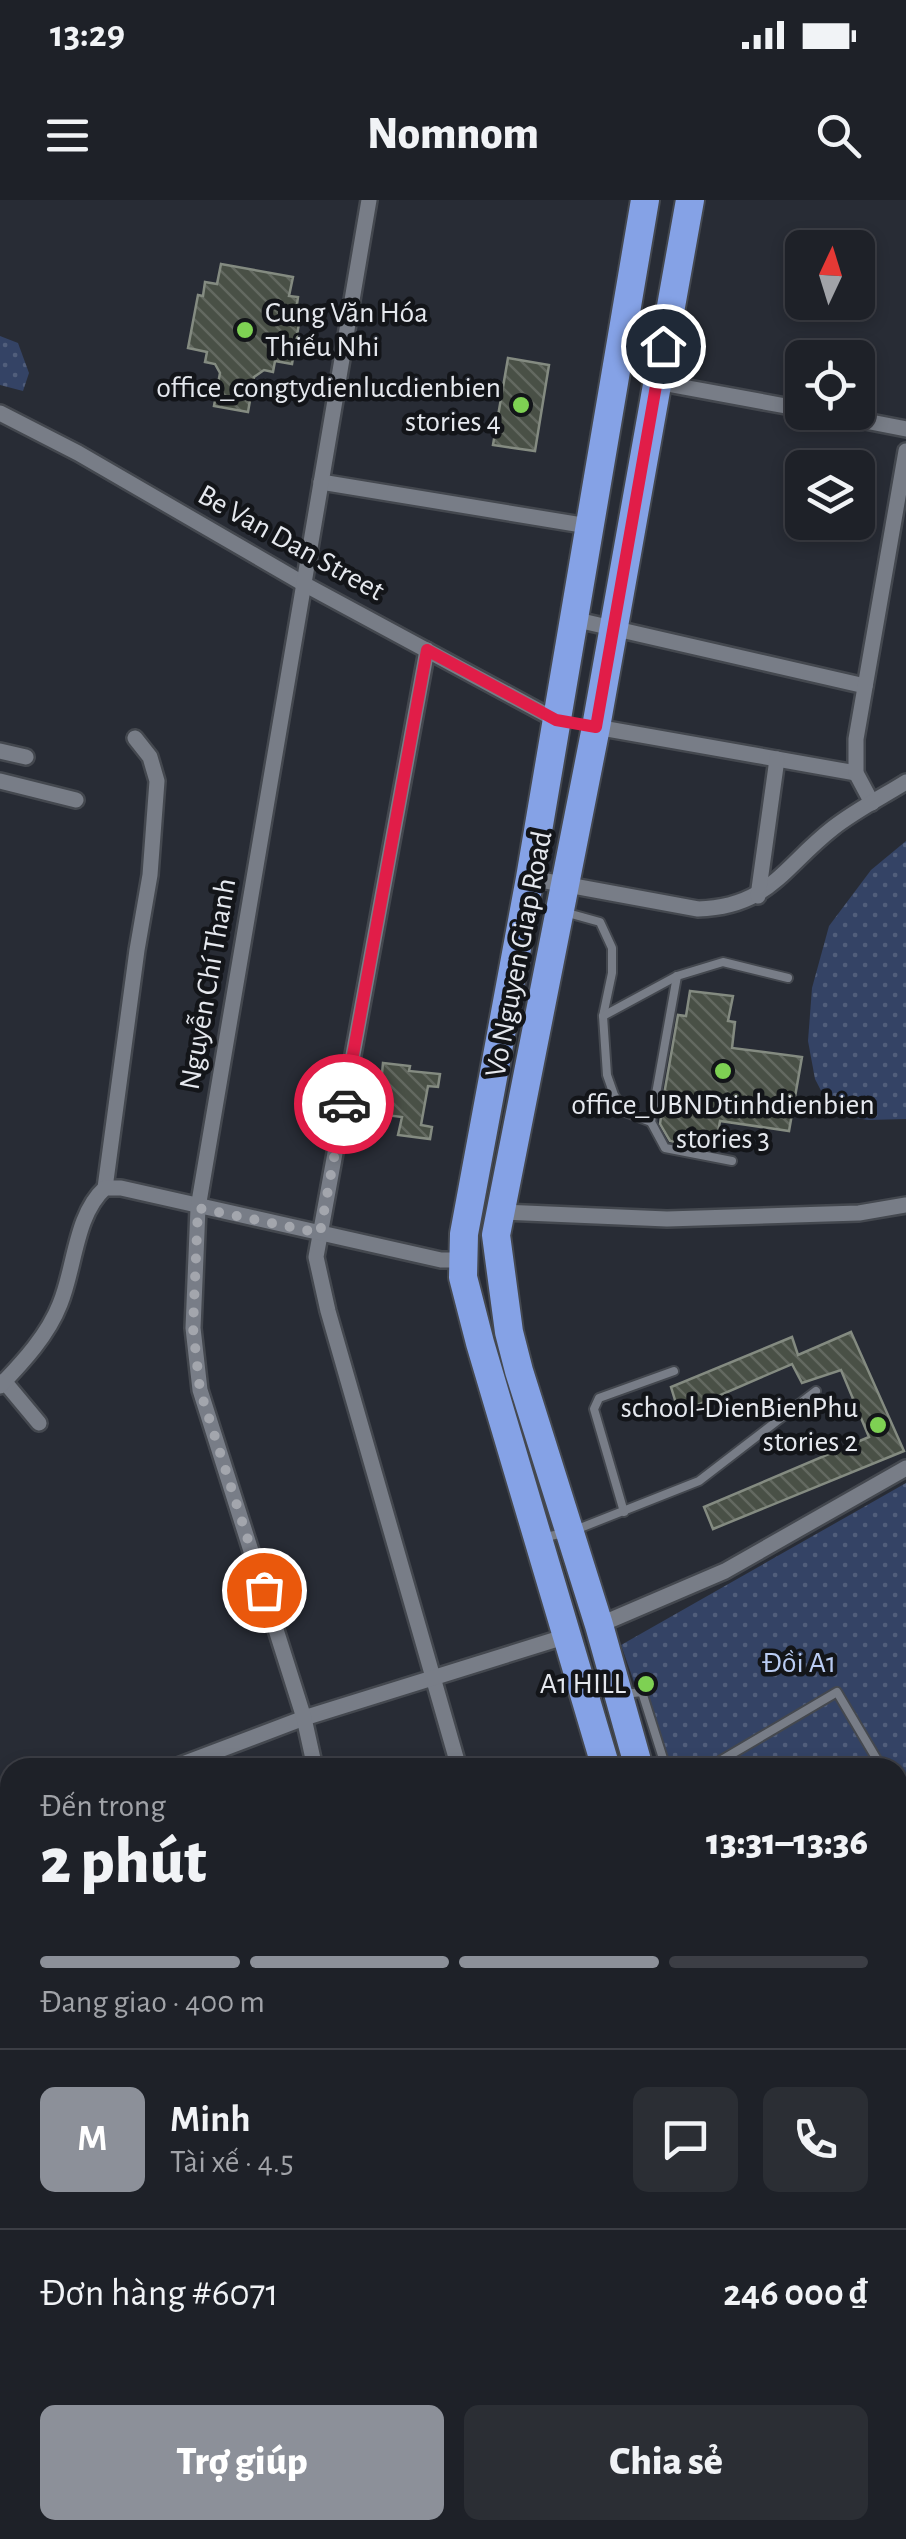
<!DOCTYPE html>
<html lang="vi">
<meta charset="utf-8">
<style>
body{margin:0;font-family:"Alegreya Sans",sans-serif;background:#2b2e34;color:#f1f3f6;height:100vh;display:flex;flex-direction:column;font-size:38px;white-space:nowrap}
*{box-sizing:border-box;margin:0}
p{font-size:32px;color:#a1a3a8}
.icon{flex:none;width:55px;height:55px;fill:none;stroke:currentColor;stroke-width:2;stroke-linecap:round;stroke-linejoin:round}
.map{position:relative;flex:1;overflow:hidden}
.panel{position:absolute;left:0px;top:1558px;width:908px;height:782px;display:flex;flex-direction:column;background:#1e2128;border-radius:30px 30px 0 0;box-shadow:0 5px 15px #0003,0 0 0 2px #3c3e45}
.panel>*{flex:none}
.needle{width:65px;rotate:4deg}
.controls{position:absolute;left:785px;top:30px;display:grid;gap:20px}
.controls a{display:grid;place-items:center;width:90px;height:90px;border-radius:15px;background:#1e2128;box-shadow:0 5px 15px #0003,0 0 0 2px #3c3e45;font-size:50px}
.pin{position:absolute;display:grid;place-items:center;width:85px;height:85px;color:#fff;margin:-42px;border:5px solid #fff;border-radius:50%;box-shadow:0 2px 10px #0007}
.courier{position:absolute;display:grid;place-items:center;width:100px;height:100px;margin:-50px;border:8px solid #e11d48;border-radius:50%;background:#fff;color:#222;box-shadow:0 2px 12px #0007}
.head em{font-style:normal;font-weight:800}
.head div{display:flex;flex-direction:column-reverse}
.head{display:flex;align-items:center;justify-content:space-between;height:170px;padding:0 40px}
h1{font-size:65px;font-weight:800;line-height:75px}
.bar{display:grid;grid-template-columns:repeat(4,1fr);gap:15px 10px;align-content:center;height:120px;padding:0 40px}
.bar i{height:12px;border-radius:8px;background:#3c3e45}
.bar .active{background:#8c9099}
.bar p{grid-column:span 4}
.line{display:flex;align-items:center;gap:25px;padding:0 40px;border-top:2px solid #3c3e45}
.line div{flex:1}
.round{display:grid;place-items:center;flex:none;width:105px;height:105px;border-radius:15px;background:#2b2e34}
.primary-button{display:flex;gap:20px;margin-top:auto;padding:20px 40px}
.primary-button a{flex:1;height:115px;border-radius:15px;background:#8c9099;color:#fff;font-size:40px;font-weight:800;line-height:115px;text-align:center}
.primary-button a+a{background:#2b2e34;color:#f1f3f6}
.status{display:flex;justify-content:space-between;align-items:center;height:70px;padding:0 50px;background:#1e2128;direction:ltr}
.status svg{height:28px;fill:currentColor}
header{display:flex;justify-content:space-between;align-items:center;height:130px;padding:0 40px;background:#1e2128;font-size:45px;font-weight:800}
.map>svg:first-child{display:block}
.green{fill:#344365}
.cemetery{fill:url(#cemetery-stones)}
.park{fill:url(#park-dots)}
.building{fill:url(#building-back-hatch);stroke:#848b81;stroke-width:2.5}
.lines{fill:none;stroke-linecap:round;stroke-linejoin:round}
.service-casing{stroke:#44484f;stroke-width:12}
.minor-casing{stroke:#44484f;stroke-width:20}
.tertiary-casing{stroke:#44484f;stroke-width:25}
.trunk-casing{stroke:#44484f;stroke-width:32}
.service{stroke:#787d87;stroke-width:8}
.minor{stroke:#787d87;stroke-width:15}
.tertiary{stroke:#787d87;stroke-width:20}
.trunk{stroke:#85a2e6;stroke-width:28}
.done{stroke:#a3a6ad;stroke-width:10;stroke-dasharray:0 18}
.route{stroke:#e11d48;stroke-width:12}
.poi-dot{fill:#7ed153;stroke:#131519;stroke-width:4}
.labels{text-anchor:middle;dominant-baseline:central;stroke-width:9;stroke-linejoin:round;paint-order:stroke}
.poi-label{font-size:30px;fill:#e5e8ee;stroke:#131519;text-anchor:end}
.street-label{font-size:30px;fill:#e5e8ee;stroke:#131519}
.park-label{font-size:30px;fill:#baccf3;stroke:#131519}
</style>
<div class="status"><b>13:29</b><svg viewBox="0 0 49 12"><path d="M0 12V9h3v3zM5 12V6h3v6zM10 12V3h3v9zM15 12V0h3v12zM26 1h20v11H26zM47 4h2v5h-2z"/></svg></div>
<header><svg class="icon" aria-label="menu" viewBox="0 0 24 24"><path d="M4 6h16M4 12h16M4 18h16"/></svg>Nomnom<svg class="icon" aria-label="search" viewBox="0 0 24 24"><circle cx="10" cy="10" r="6"/><path d="M15 15l6 6"/></svg></header>
<div class="map">
<svg width="906" height="2339" viewBox="0 0 906 2339">
<defs>
<pattern id="cemetery-stones" width="16" height="16" patternUnits="userSpaceOnUse" patternTransform="scale(2.5)"><rect width="16" height="16" fill="#344365"/><path d="M2 7V4a2 2 0 0 1 4 0v3zM10 15v-3a2 2 0 0 1 4 0v3z" fill="#515e7b"/></pattern>
<pattern id="park-dots" width="8" height="8" patternUnits="userSpaceOnUse" patternTransform="scale(2.5)"><rect width="8" height="8" fill="#344365"/><path d="M2 2h.1M6 6h.1" fill="none" stroke="#515e7b" stroke-width="1.8" stroke-linecap="round"/></pattern>
<pattern id="building-back-hatch" width="6" height="6" patternUnits="userSpaceOnUse" patternTransform="scale(2.5)"><rect width="6" height="6" fill="#495046"/><path d="M-1 5l2 2M0 0l6 6M5-1l2 2" fill="none" stroke="#636961"/></pattern>
</defs>
<rect width="100%" height="100%" fill="#282c35"/>
<path class="green" d="M317,2330h244l-1,9h-71z"/>
<path class="cemetery" d="M898,1948l8,1v314l-8,-1z"/>
<g class="park">
<path d="M0,136l18,7 11,30 -6,18 -23,-6z"/>
<path d="M906,641v278l-38,1 -35,-6 -18,-35 -7,-38 4,-53 17,-62 42,-56z"/>
<path d="M906,1283v588l-8,-1v-302l-234,-1 -43,-122z"/>
</g>
<g class="building">
<path d="M221,64l72,13 -4,19 9,1 -2,14 5,1 -9,52 -17,-3 -2,11 -9,-2 -10,7 -6,35 -34,-6 6,-33 -5,-9 -10,-2 2,-10 -19,-4 10,-53 5,1 2,-14 12,2z"/>
<path d="M508,158l41,7 -14,86 -42,-6z"/>
<path d="M690,791l43,5 -5,25 7,1 -3,26 70,9 -13,74 -69,-10 -4,23 -7,-1 -1,6 -38,-8 -10,-17 5,-35 13,-74 8,1z"/>
<path d="M383,863l27,3 -1,5 31,3 -2,13 -10,-1 -7,39 11,2 -2,12 -32,-4 4,-18 -24,-3z"/>
<path d="M851,1132l53,119 -191,78 -9,-22 165,-70 -28,-67 -39,13 -10,-19 -113,49 -8,-26 121,-50 6,18z"/>
</g>
<g class="lines">
<g class="service-casing">
<g id="service">
<path d="M564,712l36,10 12,26v25l-9,43 4,59 7,20 11,17 26,10"/>
<path d="M677,776l-26,146 14,26 67,13"/>
<path d="M603,816l74,-40 46,-14 65,16"/>
<path d="M624,1312l-30,-103 5,-11 75,-27"/>
<path d="M545,1337l25,-5 129,-51 117,-90"/>
<path d="M624,1494l18,-2 24,76"/>
<path d="M708,1568l129,-76 45,76"/>
<path d="M898,1593l8,13"/>
<path d="M898,2108l8,1"/>
</g>
</g>
<g class="minor-casing">
<g id="minor">
<path d="M656,182l146,27"/>
<path d="M819,212l87,17"/>
<path d="M0,213l78,40 226,131 252,136"/>
<path d="M321,282l267,44"/>
<path d="M573,419l292,67"/>
<path d="M427,450l-111,607 12,54 131,457"/>
<path d="M596,527l260,46"/>
<path d="M0,551l26,6"/>
<path d="M0,581l76,19"/>
<path d="M872,603l-16,-30v-34l50,-288"/>
<path d="M530,678l168,31c71,-2 85,-42 135,-81 23,-18 49,-31 73,-46"/>
<path d="M758,696l19,-137"/>
<path d="M105,988l32,-238 13,-75 7,-94 -7,-24 -15,-19"/>
<path d="M501,1012l166,7 192,-6 47,-8"/>
<path d="M4,1181l35,42"/>
<path d="M0,1186c23,-24 48,-51 60,-82 15,-36 15,-89 45,-116h16l320,72h22"/>
<path d="M599,1425l126,-54 181,-103"/>
<path d="M172,1568l132,-50 263,-82"/>
<path d="M315,1568l-11,-50 -104,-328 -7,-62 5,-120 171,-1008"/>
<path d="M0,2219l4,26"/>
<path d="M898,2267l8,1"/>
<path d="M183,2336l38,3"/>
</g>
</g>
<g class="tertiary-casing">
<path id="tertiary" d="M898,1904l8,1"/>
</g>
<g class="trunk-casing">
<g id="trunk">
<path d="M606,1568l-126,-425 -17,-66 1,-43 66,-356 115,-678"/>
<path d="M639,1568l-40,-143 -80,-254 -10,-39 -13,-97 100,-508 94,-527"/>
<path d="M0,1857h10"/>
<path d="M0,1889h10"/>
<path d="M601,2330v9"/>
<path d="M633,2330v9"/>
</g>
</g>
<use href="#service" class="service"/>
<use href="#minor" class="minor"/>
<use href="#tertiary" class="tertiary"/>
<use href="#trunk" class="trunk"/>
</g>
<g class="lines">
<path class="done" d="M264,1390l-64,-200 -7,-62 5,-120 122,25 24,-129"/>
<path class="route" d="M344,904l83,-454 129,70 40,7 67,-381"/>
</g>
<g class="poi-dot">
<circle cx="245" cy="130" r="10"/>
<circle cx="521" cy="205" r="10"/>
<circle cx="723" cy="871" r="10"/>
<circle cx="878" cy="1225" r="10"/>
<circle cx="646" cy="1484" r="10"/>
</g>
<g class="labels">
<g class="poi-label">
<text x="265" y="113" text-anchor="start">Cung Văn Hóa<tspan x="265" dy="34">Thiếu Nhi</tspan></text>
<text x="501" y="188">office_congtydienlucdienbien<tspan x="501" dy="34">stories 4</tspan></text>
<text x="723" y="905" text-anchor="middle">office_UBNDtinhdienbien<tspan x="723" dy="34">stories 3</tspan></text>
<text x="858" y="1208">school-DienBienPhu<tspan x="858" dy="34">stories 2</tspan></text>
<text x="626" y="1484">A1 HILL</text>
</g>
<g class="street-label">
<text transform="translate(291 343) rotate(29)">Be Van Dan Street</text>
<text transform="translate(519 754) rotate(-79)">Vo Nguyen Giap Road</text>
<text transform="translate(208 784) rotate(-80)">Nguyễn Chí Thanh</text>
</g>
<g class="park-label">
<text x="799" y="1463">Đồi A1</text>
</g>
</g>
</svg>
<div class="controls">
<a><svg class="needle" viewBox="-14 -14 28 28"><path d="M0-13l5 13h-10z" fill="#e53935"/><path d="M0 13l5-13h-10z" fill="#a1a3a8"/></svg></a>
<a><svg class="icon" aria-label="locate" viewBox="0 0 24 24"><circle cx="12" cy="12" r="6"/><path d="M12 2v4M12 18v4M2 12h4M18 12h4"/></svg></a>
<a><svg class="icon" aria-label="layers" viewBox="0 0 24 24"><path d="M12 4l9 5-9 5-9-5zM3 14l9 5 9-5"/></svg></a>
</div>
<div class="pin" style="left:264px;top:1390px;background:#ea580c"><svg class="icon" aria-label="bag" viewBox="0 0 24 24"><path d="M5 8h14l-1 12H6zM9 8a3 3 0 0 1 6 0"/></svg></div>
<div class="pin" style="left:663px;top:146px;background:#1f2937"><svg class="icon" aria-label="home" viewBox="0 0 24 24"><path d="M3 11l9-7 9 7M6 9v11h12V9"/></svg></div>
<div class="courier" style="left:344px;top:904px"><svg class="icon" aria-label="car" viewBox="0 0 24 24"><path d="M5 17H2v-5l4-1 3-4h7l3 4 3 1v5h-3M9 17h6M6 11h13"/><circle cx="7" cy="17" r="2"/><circle cx="17" cy="17" r="2"/></svg></div>
<section class="panel">
<div class="head"><div><h1>2 phút</h1><p>Đến trong</p></div><em>13:31–13:36</em></div>
<div class="bar"><i class="active"></i><i class="active"></i><i class="active"></i><i></i><p>Đang giao · 400 m</p></div>
<div class="line" style="height:180px"><b class="round" style="background:#8c9099;color:#fff">M</b><div><b>Minh</b><p>Tài xế · 4.5</p></div><a class="round"><svg class="icon" aria-label="chat" viewBox="0 0 24 24"><path d="M4 5h16v11H9l-5 4z"/></svg></a><a class="round"><svg class="icon" aria-label="phone" viewBox="0 0 24 24"><path d="M5 4h4l2 5-3 2q2 4 5 5l2-3 5 2v4C11 20 4 13 5 4z"/></svg></a></div>
<div class="line" style="height:130px"><div>Đơn hàng #6071</div><b>246 000 ₫</b></div>
<div class="primary-button"><a>Trợ giúp</a><a>Chia sẻ</a></div>
</section>
</div>
